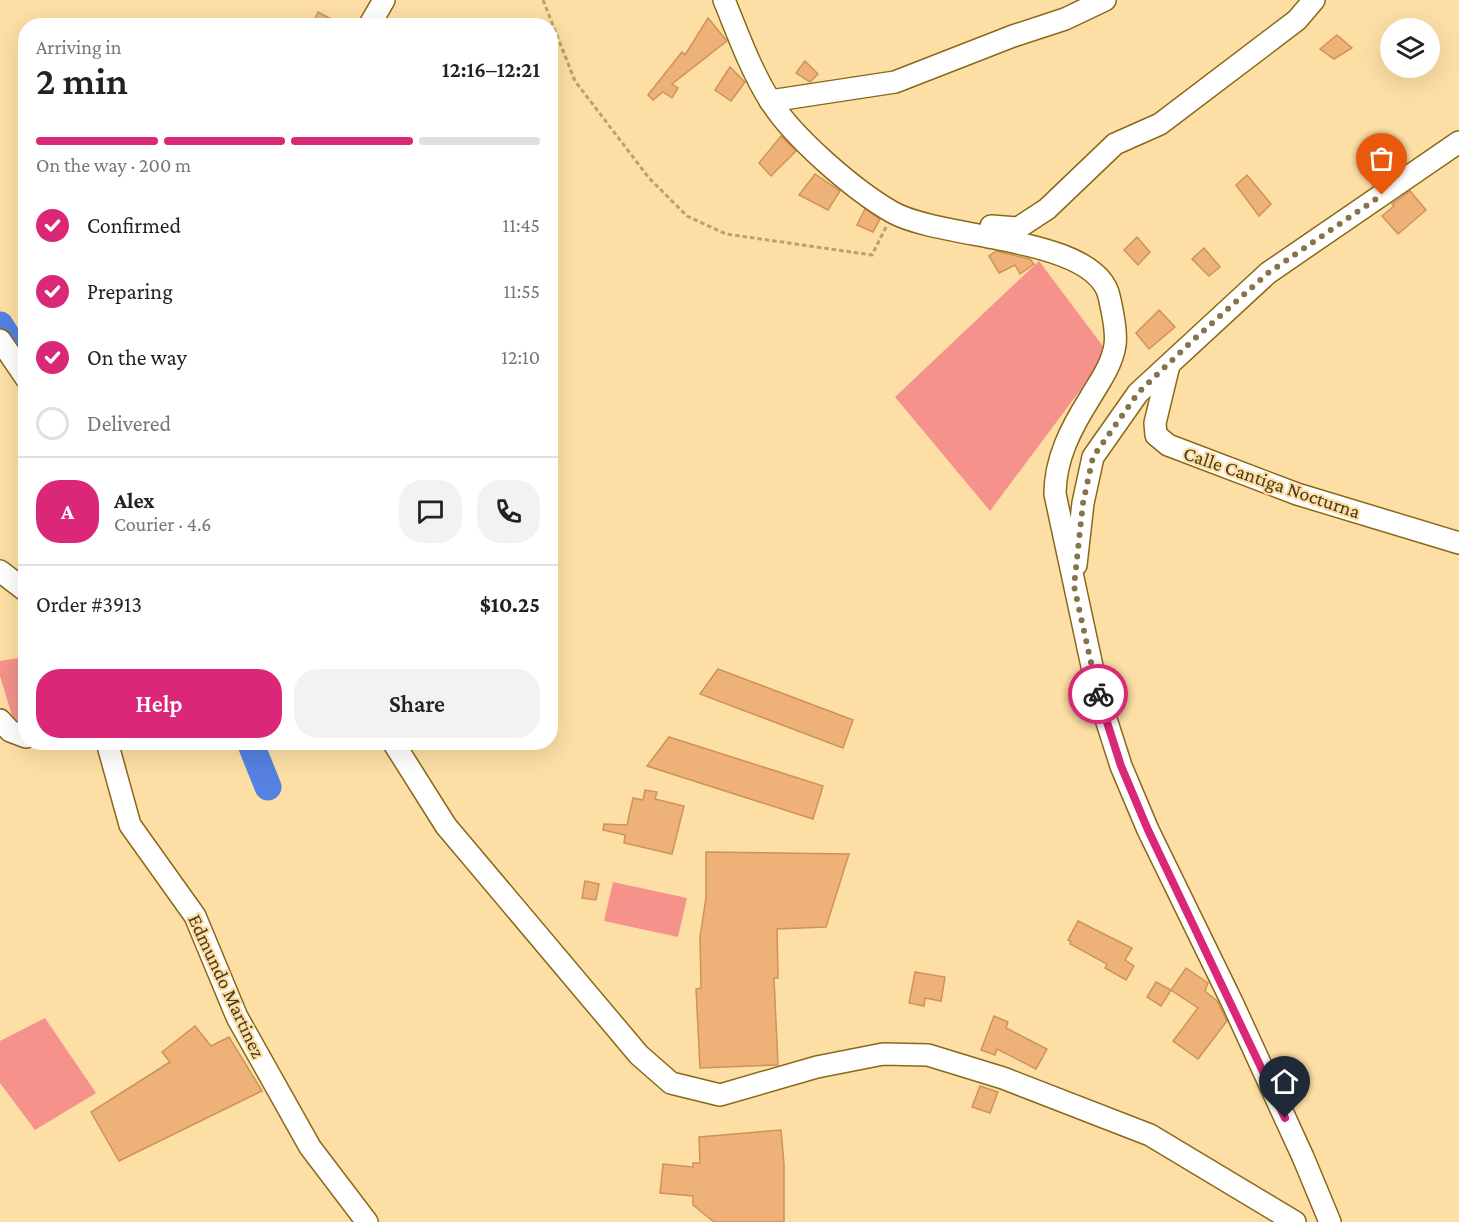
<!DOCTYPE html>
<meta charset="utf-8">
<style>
body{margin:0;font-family:"Crimson Pro",serif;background:#f2f2f2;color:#222;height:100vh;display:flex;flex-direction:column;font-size:22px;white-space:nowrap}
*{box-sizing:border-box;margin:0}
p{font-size:20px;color:#767676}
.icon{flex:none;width:33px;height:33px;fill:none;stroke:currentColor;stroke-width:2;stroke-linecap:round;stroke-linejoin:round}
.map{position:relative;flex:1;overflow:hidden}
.sheet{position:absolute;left:18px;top:18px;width:540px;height:732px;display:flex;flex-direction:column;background:#fff;border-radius:24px;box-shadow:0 6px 24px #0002}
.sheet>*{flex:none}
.tools{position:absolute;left:1380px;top:18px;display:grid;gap:12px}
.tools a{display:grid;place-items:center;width:60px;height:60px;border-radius:50%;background:#fff;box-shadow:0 6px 24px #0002;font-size:30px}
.pin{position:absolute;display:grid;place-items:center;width:51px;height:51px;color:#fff;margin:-62px -26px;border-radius:50% 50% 50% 0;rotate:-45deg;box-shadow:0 0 6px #0007}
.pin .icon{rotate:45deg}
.courier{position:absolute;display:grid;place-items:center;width:60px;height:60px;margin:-30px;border:4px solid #db2777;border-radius:50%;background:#fff;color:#222;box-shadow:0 2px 8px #0007}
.summary em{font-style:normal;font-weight:600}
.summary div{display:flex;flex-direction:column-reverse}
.summary{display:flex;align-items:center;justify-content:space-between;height:102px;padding:0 18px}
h1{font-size:39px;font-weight:600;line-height:45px}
.bar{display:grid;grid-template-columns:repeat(4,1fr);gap:9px 6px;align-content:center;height:72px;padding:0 18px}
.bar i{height:8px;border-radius:4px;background:#e0e0e0}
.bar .current{background:#db2777}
.bar p{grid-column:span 4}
.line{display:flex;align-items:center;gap:15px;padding:0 18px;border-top:2px solid #e0e0e0}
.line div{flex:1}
.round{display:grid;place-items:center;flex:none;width:63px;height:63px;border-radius:24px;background:#f2f2f2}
ol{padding:0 18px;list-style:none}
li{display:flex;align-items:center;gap:18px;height:66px}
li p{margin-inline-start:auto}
li .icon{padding:6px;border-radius:50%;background:#db2777;color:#fff;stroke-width:4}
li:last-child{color:#767676}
li i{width:33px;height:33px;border:3px solid #e0e0e0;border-radius:50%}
.cta{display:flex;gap:12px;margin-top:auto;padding:12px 18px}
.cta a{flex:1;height:69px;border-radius:24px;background:#db2777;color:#fff;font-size:24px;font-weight:600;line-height:69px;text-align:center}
.cta a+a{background:#f2f2f2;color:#222}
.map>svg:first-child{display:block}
.green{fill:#f5928c}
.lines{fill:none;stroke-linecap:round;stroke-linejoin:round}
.river{stroke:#5581e1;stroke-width:27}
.building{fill:#eeb178;stroke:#cd935a;stroke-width:1.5}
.minor-casing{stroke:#8a6818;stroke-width:24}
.path{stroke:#b8a070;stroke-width:3;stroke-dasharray:4.5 3;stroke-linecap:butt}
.minor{stroke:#fff;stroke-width:21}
.done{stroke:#87734b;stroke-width:6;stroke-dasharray:0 10.8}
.route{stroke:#db2777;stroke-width:8}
.labels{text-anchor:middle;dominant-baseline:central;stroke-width:4.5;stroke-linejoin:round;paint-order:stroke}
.street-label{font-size:20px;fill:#48391a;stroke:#fddfa5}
</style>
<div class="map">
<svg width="1459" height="1222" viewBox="0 0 1459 1222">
<rect width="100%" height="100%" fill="#fddfa5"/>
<g class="green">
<path d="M1039,261l69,92 -118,158 -95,-114z"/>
<path d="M25,657v70l-9,2 -16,-53v-15z"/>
<path d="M613,882l74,16 -9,39 -74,-16z"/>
<path d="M45,1018l51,75 -61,37 -35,-47v-42z"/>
</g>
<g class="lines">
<g class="river">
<path d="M0,325l23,37"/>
<path d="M250,742l18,45"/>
</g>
</g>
<g class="building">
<path d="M318,12l26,14h-33z"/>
<path d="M708,18l19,23 -55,43 6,4 -6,10 -9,-6 -10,8 -5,-5 34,-43 3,3z"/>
<path d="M1337,35l15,13 -18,11 -14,-10z"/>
<path d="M805,61l13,13 -8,8 -14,-9z"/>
<path d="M730,67l15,15 -14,19 -16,-11z"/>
<path d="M781,136l15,15 -25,25 -12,-13z"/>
<path d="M815,174l25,17 -12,19 -29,-15z"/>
<path d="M1247,175l24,29 -12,12 -23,-31z"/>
<path d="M1410,191l16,19 -28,24 -16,-18 12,-10 -2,-2z"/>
<path d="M865,209l15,10 -7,13 -16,-7z"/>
<path d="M1137,237l13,15 -12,13 -14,-15z"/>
<path d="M1204,248l16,19 -11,9 -17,-17z"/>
<path d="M996,251l34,8 4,5 -14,10 -5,-9 -16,8 -10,-17z"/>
<path d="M1159,310l16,17 -26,22 -13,-16z"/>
<path d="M718,669l135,51 -10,28 -143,-54z"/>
<path d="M669,737l154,49 -10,33 -166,-53z"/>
<path d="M645,790l12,2 -2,7 29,7 -12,48 -48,-11 1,-8 -22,-5 1,-6 23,1 6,-27 10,2z"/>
<path d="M706,852l143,2 -23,73 -49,2 1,49h-4l4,87 -78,3 -4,-79 5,-1 -1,-51 6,-39z"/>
<path d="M585,881l14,3 -3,16 -14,-2z"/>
<path d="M1078,921l54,27 -7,12 9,6 -8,14 -21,-12 2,-4 -37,-20 1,-3 -3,-1z"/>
<path d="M1186,968l22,15 -3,8 12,10 10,20 -29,38 -25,-18 25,-33 -27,-18z"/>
<path d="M915,972l30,5 -4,24 -16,-3 -1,8 -15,-3z"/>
<path d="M1156,982l15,8 -10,16 -14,-9z"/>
<path d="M994,1016l14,6 -2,6 41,21 -11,20 -39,-20 -2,6 -14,-5z"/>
<path d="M195,1026l16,20 18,-9 33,54 -143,70 -28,-49 79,-50 -8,-10z"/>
<path d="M980,1086l18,6 -8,21 -18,-6z"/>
<path d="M781,1130l3,34v58h-70l-21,-17v-9l-33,-3 3,-29 30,3v-4h7l-1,-26z"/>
</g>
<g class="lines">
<g class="minor-casing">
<g id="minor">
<path d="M724,0c14,34 26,68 45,99 23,38 85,91 123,113 49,28 203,24 217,84 3,13 8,36 6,49 -3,20 -15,36 -25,53 -19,30 -35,61 -35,96l43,200 23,72 27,64 84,172 71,155 27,65"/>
<path d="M369,26l15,-26"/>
<path d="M770,101l125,-19 118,-46 52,-17 40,-19"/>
<path d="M991,226l27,2 29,-19 68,-65 45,-20 137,-104 17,-20"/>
<path d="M0,340l26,38"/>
<path d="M1169,365l-14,58 1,12 12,10 129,49 162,49"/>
<path d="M1076,565l7,-62 10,-46 45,-64 130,-120 191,-131"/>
<path d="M0,571l26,20"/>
<path d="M0,720l10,11 16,6"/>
<path d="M107,742l23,83 65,91 42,101 73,130 57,75"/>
<path d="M393,742l53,84 193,229 32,28 49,12 97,-28 66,-13 45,1 75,23 147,57 145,87"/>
</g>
</g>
<path class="path" d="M543,0l32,81 74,97 38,38 39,18 146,21 14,-28"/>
<use href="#minor" class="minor"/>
</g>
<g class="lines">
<path class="done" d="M1098,694l-24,-108 9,-83 10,-46 45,-64 53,-51 77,-69 114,-78"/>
<path class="route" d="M1098,694l23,72 27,64 137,288"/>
</g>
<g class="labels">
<g class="street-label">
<text transform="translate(1272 482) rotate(19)">Calle Cantiga Nocturna</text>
<text transform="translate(227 986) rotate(65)">Edmundo Martinez</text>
</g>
</g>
</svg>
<div class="tools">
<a><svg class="icon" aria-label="layers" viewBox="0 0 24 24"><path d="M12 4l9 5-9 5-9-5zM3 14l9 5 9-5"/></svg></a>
</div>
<div class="pin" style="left:1382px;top:195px;background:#ea580c"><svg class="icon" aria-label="bag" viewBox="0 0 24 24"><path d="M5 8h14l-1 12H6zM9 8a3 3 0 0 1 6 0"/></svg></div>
<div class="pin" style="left:1285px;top:1118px;background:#1f2937"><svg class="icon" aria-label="home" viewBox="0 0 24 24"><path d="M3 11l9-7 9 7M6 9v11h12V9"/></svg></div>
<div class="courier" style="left:1098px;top:694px"><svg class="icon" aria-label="bike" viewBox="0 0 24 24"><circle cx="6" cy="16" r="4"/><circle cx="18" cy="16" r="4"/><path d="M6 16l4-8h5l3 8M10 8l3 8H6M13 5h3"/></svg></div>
<section class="sheet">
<div class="summary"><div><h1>2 min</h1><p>Arriving in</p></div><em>12:16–12:21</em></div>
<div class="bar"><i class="current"></i><i class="current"></i><i class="current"></i><i></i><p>On the way · 200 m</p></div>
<ol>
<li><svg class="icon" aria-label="check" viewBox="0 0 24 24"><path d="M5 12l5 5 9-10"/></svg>Confirmed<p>11:45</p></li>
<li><svg class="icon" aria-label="check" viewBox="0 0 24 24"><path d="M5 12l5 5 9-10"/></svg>Preparing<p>11:55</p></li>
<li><svg class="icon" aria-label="check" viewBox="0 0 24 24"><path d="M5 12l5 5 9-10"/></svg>On the way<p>12:10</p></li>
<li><i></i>Delivered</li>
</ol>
<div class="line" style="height:108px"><b class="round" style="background:#db2777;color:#fff">A</b><div><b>Alex</b><p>Courier · 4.6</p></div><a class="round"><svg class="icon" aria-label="chat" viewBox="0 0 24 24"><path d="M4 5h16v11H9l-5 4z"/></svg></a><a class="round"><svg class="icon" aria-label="phone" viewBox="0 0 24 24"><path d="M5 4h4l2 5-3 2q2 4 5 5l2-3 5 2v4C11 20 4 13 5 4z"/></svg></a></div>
<div class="line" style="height:78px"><div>Order #3913</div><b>$10.25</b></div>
<div class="cta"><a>Help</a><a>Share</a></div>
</section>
</div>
